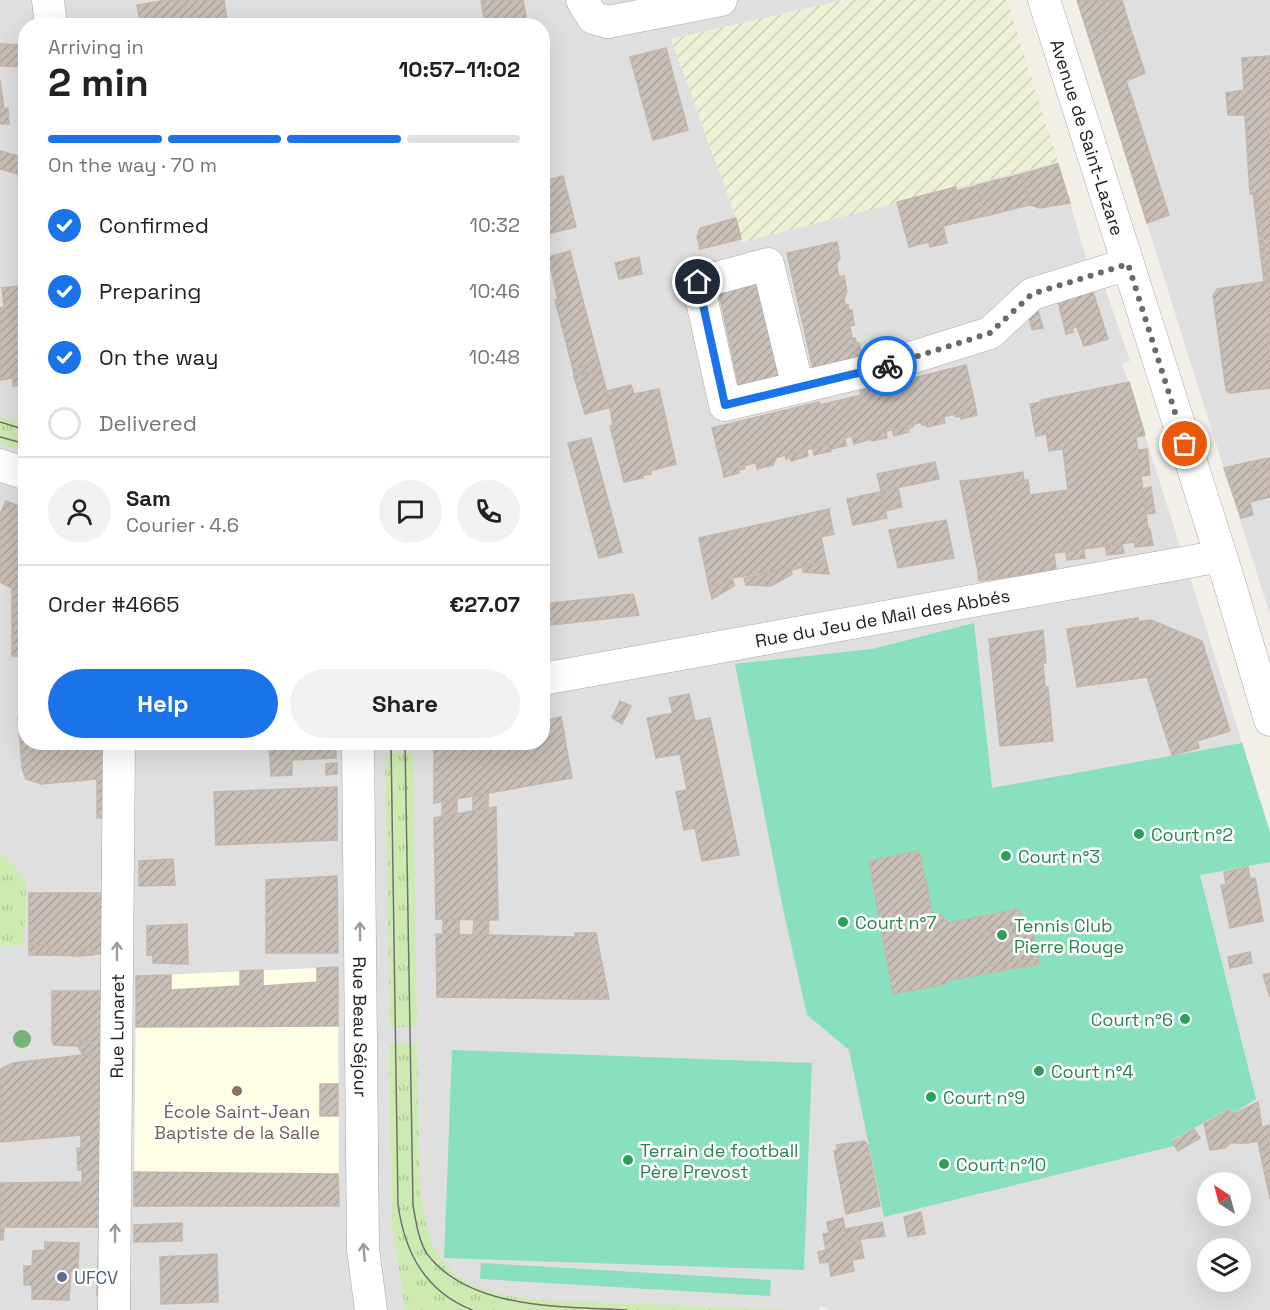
<!DOCTYPE html>
<meta charset="utf-8">
<style>
body{margin:0;font-family:"Space Grotesk",sans-serif;background:#f2f2f2;color:#222;height:100vh;display:flex;flex-direction:column;font-size:22px;white-space:nowrap}
*{box-sizing:border-box;margin:0}
p{font-size:20px;color:#767676}
.icon{flex:none;width:33px;height:33px;fill:none;stroke:currentColor;stroke-width:2;stroke-linecap:round;stroke-linejoin:round}
.map{position:relative;flex:1;overflow:hidden}
.drawer{position:absolute;left:18px;top:18px;width:532px;height:732px;display:flex;flex-direction:column;background:#fff;border-radius:24px;box-shadow:0 6px 24px #0002}
.drawer>*{flex:none}
.needle{width:39px;rotate:324deg}
.fabs{position:absolute;left:1197px;top:1172px;display:grid;gap:12px}
.fabs a{display:grid;place-items:center;width:54px;height:54px;border-radius:50%;background:#fff;box-shadow:0 6px 24px #0002;font-size:30px}
.pin{position:absolute;display:grid;place-items:center;width:51px;height:51px;color:#fff;margin:-26px;border:3px solid #fff;border-radius:50%;box-shadow:0 2px 6px #0007}
.courier{position:absolute;display:grid;place-items:center;width:60px;height:60px;margin:-30px;border:4px solid #1a73e8;border-radius:50%;background:#fff;color:#222;box-shadow:0 2px 8px #0007}
.summary em{font-style:normal;font-weight:600}
.summary div{display:flex;flex-direction:column-reverse}
.summary{display:flex;align-items:center;justify-content:space-between;height:102px;padding:0 30px}
h1{font-size:39px;font-weight:600;line-height:45px}
.bar{display:grid;grid-template-columns:repeat(4,1fr);gap:9px 6px;align-content:center;height:72px;padding:0 30px}
.bar i{height:8px;border-radius:4px;background:#e0e0e0}
.bar .current{background:#1a73e8}
.bar p{grid-column:span 4}
.line{display:flex;align-items:center;gap:15px;padding:0 30px;border-top:2px solid #e0e0e0}
.line div{flex:1}
.round{display:grid;place-items:center;flex:none;width:63px;height:63px;border-radius:32px;background:#f2f2f2}
ol{padding:0 30px;list-style:none}
li{display:flex;align-items:center;gap:18px;height:66px}
li p{margin-inline-start:auto}
li .icon{padding:6px;border-radius:50%;background:#1a73e8;color:#fff;stroke-width:4}
li:last-child{color:#767676}
li i{width:33px;height:33px;border:3px solid #e0e0e0;border-radius:50%}
.action{display:flex;gap:12px;margin-top:auto;padding:12px 30px}
.action a{flex:1;height:69px;border-radius:36px;background:#1a73e8;color:#fff;font-size:24px;font-weight:600;line-height:69px;text-align:center}
.action a+a{background:#f2f2f2;color:#222}
.map>svg:first-child{display:block}
.residential{fill:#e0dfdf;fill-rule:evenodd}
.education{fill:#ffffe5}
.farmland{fill:url(#farmland-furrows)}
.grass{fill:url(#grass-tufts)}
.pitch{fill:#88e0be}
.building{fill:url(#building-hatch);stroke:#c4b6ab;stroke-width:1.5}
.lines{fill:none;stroke-linecap:round;stroke-linejoin:round}
.minor-casing{stroke:#a9a9a9;stroke-width:33}
.minor{stroke:#fff;stroke-width:32}
.tram{stroke:#707070;stroke-width:1.5}
.tree{fill:#74b475}
.oneway{stroke:#9c9c9c}
.done{stroke:#6b6a68;stroke-width:6;stroke-dasharray:0 10.8}
.route{stroke:#1a73e8;stroke-width:8}
.leisure-dot{fill:#2e9e5b;stroke:#fff;stroke-width:2}
.education-dot{fill:#8d6e63;stroke:#fff;stroke-width:2}
.service-dot{fill:#5c6f8a;stroke:#fff;stroke-width:2}
.labels{text-anchor:middle;dominant-baseline:central;stroke-width:5;stroke-linejoin:round;paint-order:stroke}
.street-label{font-size:18px;fill:#222;stroke:#fff}
.leisure-label{font-size:18px;fill:#27864d;stroke:#fff;text-anchor:start}
.education-label{font-size:18px;fill:#785e54;stroke:#fff}
.service-label{font-size:18px;fill:#4e5e75;stroke:#fff;text-anchor:start}
</style>
<div class="map">
<svg width="1270" height="1310" viewBox="0 0 1270 1310">
<defs>
<pattern id="farmland-furrows" width="10" height="10" patternUnits="userSpaceOnUse" patternTransform="scale(1.5)"><rect width="10" height="10" fill="#eef0d5"/><path d="M-1 1l2-2M0 10L10 0M9 11l2-2" fill="none" stroke="#ccceb7"/></pattern>
<pattern id="grass-tufts" width="24" height="20" patternUnits="userSpaceOnUse" patternTransform="scale(1.5)"><rect width="24" height="20" fill="#cdebb0"/><path d="M3 7l-1-3M5 7V3M7 7l1-3M15 17l-1-3M17 17v-4M19 17l1-3" fill="none" stroke="#b0c997"/></pattern>
<pattern id="building-hatch" width="6" height="6" patternUnits="userSpaceOnUse" patternTransform="scale(1.5)"><rect width="6" height="6" fill="#c7bfb8"/><path d="M-1 1l2-2M0 6l6-6M5 7l2-2" fill="none" stroke="#aba49e"/></pattern>
</defs>
<rect width="100%" height="100%" fill="#f2efe9"/>
<g class="residential">
<path d="M0,0h844l-173,39 65,179 5,21 317,-77 38,129 9,-3 25,73 -8,2 148,467v480h-441l-9,-4 -1,4h-819zM26,26h517v716h-517zM1208,1182h32v33h-32zM1208,1248h32v33h-32z"/>
<path d="M1077,0h193v615l-64,-203z"/>
</g>
<path class="education" d="M338,967l1,239h-205l2,-230z"/>
<path class="farmland" d="M844,0h163l51,162 -316,80 -6,-24 -65,-179z"/>
<g class="grass">
<path d="M0,417l25,7v27l-25,-7z"/>
<path d="M385,753h28l4,273 -27,2z"/>
<path d="M0,852l26,27 -2,66h-24z"/>
<path d="M389,1044h28c1,35 1,70 2,105 1,95 15,142 119,151l253,10h-386l-13,-88z"/>
</g>
<g class="pitch">
<path d="M974,623l18,165 250,-45 28,90v29l-70,13 56,224 -22,14 -5,-4 -57,31 2,6 -290,71 -35,-167 -42,-35 -25,-111 -47,-240 137,-15z"/>
<path d="M452,1050l360,13 -8,207 -360,-12z"/>
<path d="M481,1263l290,17 -1,16 -290,-17z"/>
</g>
<g class="building">
<path d="M166,0h58l4,26h-87l-4,-21z"/>
<path d="M481,0h42l4,22 -6,1 1,3h-37z"/>
<path d="M1077,0h45l8,27 -42,7z"/>
<path d="M1130,27l15,46 -19,8 6,17 -21,9 -23,-73z"/>
<path d="M0,44l26,1v22l-26,-1z"/>
<path d="M666,48l22,82 -35,10 -23,-83z"/>
<path d="M1270,56v225l-2,1 -11,-89 -7,1 -5,-79h-17l-2,-22 18,-3 -2,-32z"/>
<path d="M0,80l4,29 4,-1 1,16h-9z"/>
<path d="M1132,98l37,117 -22,8 -36,-116z"/>
<path d="M0,151l26,7v49l-6,-4 -2,-29 -18,-5z"/>
<path d="M1058,164l12,39 -30,5 -10,-3 -8,-31z"/>
<path d="M1022,174l7,31 -44,11 -8,-31z"/>
<path d="M563,176l13,51 -33,8v-54z"/>
<path d="M977,186l7,30 -41,10 4,17 -17,4 -1,-5 -20,5 -12,-45 59,-15v4z"/>
<path d="M1253,193h4l11,89h-4z"/>
<path d="M736,218l5,21 -41,10 -3,-12 3,-9z"/>
<path d="M837,242l3,16 -4,7 -5,-22z"/>
<path d="M832,243l25,117 -44,9 -26,-116z"/>
<path d="M570,251l29,111 -26,7 -18,-69 3,-1 -10,-42z"/>
<path d="M639,257l3,17 -23,5 -4,-16z"/>
<path d="M844,276l3,16 -3,7 -5,-22z"/>
<path d="M1270,281v107l-40,5 -4,-3 -13,-94 4,-7z"/>
<path d="M758,284l22,100 -40,8 -21,-99z"/>
<path d="M26,285v100l-13,1v-8l-13,2v-72l4,-1 -2,-19z"/>
<path d="M1093,292l15,47 -24,7 -7,-19 -5,1 1,4 -7,2 -8,-33z"/>
<path d="M845,305h3l1,5h3l2,15 -5,1z"/>
<path d="M1038,310l5,18 -11,2 -4,-17z"/>
<path d="M855,338l2,5h2l4,17h-6l-4,-21z"/>
<path d="M599,362l2,8 -27,6 -1,-7z"/>
<path d="M966,365l10,44 -106,26 1,4 -17,5 -2,-8 -7,2 1,8 -16,3 -1,-5 -106,27 -11,-43 107,-26 1,3 41,-10 -1,-4z"/>
<path d="M601,370l10,37 -26,7 -11,-38z"/>
<path d="M1129,382l16,53 -9,2 13,99 -15,3v3l-80,11 2,16 -62,10 -2,-9 -14,2 -14,-72 10,-2 -3,-18 40,-6 2,9 15,-3 2,15 38,-5 -5,-41 -14,2 -8,-51z"/>
<path d="M631,385l3,9 25,-5 17,75 -26,7 1,3 -8,1v3l-19,4 -14,-56 3,-1 -6,-34z"/>
<path d="M1041,402l6,32 -11,2 -6,-32z"/>
<path d="M976,409l1,6 -16,4 -1,-3 -4,1 -1,-3z"/>
<path d="M944,417l1,6 -18,4v-2h-5l-1,-2z"/>
<path d="M913,424v3l-5,2 1,3 -15,4 -2,-6z"/>
<path d="M886,431l1,7 -15,3 -2,-6z"/>
<path d="M591,438l31,114 -23,6 -31,-115z"/>
<path d="M829,444l2,7 -17,4 -1,-6z"/>
<path d="M1147,449l3,26 -9,1 -3,-26z"/>
<path d="M807,450l1,6 -17,5 -1,-4 -4,2 -1,-4z"/>
<path d="M777,457l-4,8 -16,4 -1,-6z"/>
<path d="M1270,458v8l-19,4 -2,-8z"/>
<path d="M935,462l4,17 -58,12 -4,-17z"/>
<path d="M1249,462l2,8 19,-4v31l-20,5 3,13 -12,3 -17,-50z"/>
<path d="M744,465l1,4 -6,1v3l-15,4 -1,-6z"/>
<path d="M1023,472l1,9 -11,2 -2,-9z"/>
<path d="M971,480l3,18 -10,2 -4,-19z"/>
<path d="M1151,487l4,26 -9,1 -3,-25z"/>
<path d="M898,488l4,19 -17,4 -4,-20z"/>
<path d="M880,492l7,26 -34,7 -6,-26z"/>
<path d="M6,501l20,8v147h-14v-68l-12,-6v-68z"/>
<path d="M829,509l3,17 -9,2 2,8 -4,1 5,24 -35,9v-2l-59,10 1,3 -24,5 -10,-48z"/>
<path d="M946,520l8,38 -56,10 -9,-38z"/>
<path d="M832,526l2,8 -9,2 -2,-8z"/>
<path d="M1148,529h2l3,16 -18,2 -1,-8 15,-3z"/>
<path d="M1122,544l2,9 -17,2 -2,-9z"/>
<path d="M1084,549l1,9 -18,2 -1,-8z"/>
<path d="M826,561l3,13 -26,-2 -1,-6z"/>
<path d="M791,568l1,6 -21,12 -25,-1 -2,-7z"/>
<path d="M992,570l2,9 -15,2 -1,-9z"/>
<path d="M733,581l1,5 -22,13 -3,-13z"/>
<path d="M633,594l6,21 -96,11v-22z"/>
<path d="M1138,618v4l13,-2 51,21 28,90 -33,10 2,7 -27,7 -25,-78 -70,10 -10,-58z"/>
<path d="M543,626l4,34 -4,1z"/>
<path d="M1043,630l3,33h-3l2,24h3l5,54 -53,5 -11,-107z"/>
<path d="M689,694l6,27 15,-3 29,137 -37,6 -7,-33 -11,2 -8,-38 11,-2 -7,-36 -24,4 -9,-40 26,-5 -4,-15z"/>
<path d="M620,701l11,5 -9,18 -10,-6z"/>
<path d="M18,716h8v26h80v76h-9v-39l-56,5 -15,-5 -4,-11z"/>
<path d="M561,717l11,61 -138,25v-61h109v-21z"/>
<path d="M137,742h43l1,5 -44,2z"/>
<path d="M269,742h67v16l-44,2v15l-21,1z"/>
<path d="M337,763v11l-11,1v-11z"/>
<path d="M337,787v53l-121,5 -2,-53z"/>
<path d="M488,793v15l-15,3v-15z"/>
<path d="M457,799v15l-15,3v-15z"/>
<path d="M496,807l2,113 -62,-1 -2,-101z"/>
<path d="M919,851l14,65 8,-1 7,8 71,-14 3,15 -41,9 1,5 44,-8 5,28 -43,8 1,7 -43,8v3l-53,10 -24,-133z"/>
<path d="M173,859l2,26 -36,1v-25z"/>
<path d="M1248,867l2,12 5,-1 8,43 -33,7 -9,-43h5l-2,-13z"/>
<path d="M337,876l1,77h-72v-73z"/>
<path d="M29,893h77l-4,60 -11,2v-8l-11,1v8l-29,-1 -1,-10h-21z"/>
<path d="M443,919l16,1v15h-16z"/>
<path d="M474,920h15l-1,15h-15z"/>
<path d="M1031,923l8,41 -50,9 -1,-7 43,-8 -5,-28 -44,8 -1,-5z"/>
<path d="M187,924l1,40 -35,-1v-8h-6v-29z"/>
<path d="M575,933h21l13,66h-34v-7h25l-11,-51h-14z"/>
<path d="M436,934l139,3v4h14l11,51h-25v7l-138,-2z"/>
<path d="M29,945h21l1,10h-22z"/>
<path d="M91,947v8l-11,1v-8z"/>
<path d="M1250,952l2,11 -22,5 -2,-11z"/>
<path d="M338,967v59l-202,1v-51l35,-1v15l69,-4v-15l23,-1v16l54,-4v-14z"/>
<path d="M1270,973v24l-7,-22z"/>
<path d="M52,991h53l-2,305 -6,-1 2,-68h-95l-1,13h-3v-57l82,-1v-12h-4l-1,-22h4v-13l-81,7v-71l2,-3 11,-5 78,-9v-13h-11l-3,5 -23,-1 -2,-5z"/>
<path d="M80,1041h11v13l-8,1 -6,-10z"/>
<rect x="320" y="1084" width="18" height="32"/>
<path d="M1258,1102l4,25 8,-2v24l-10,2 -2,-10 -10,2 -14,-29z"/>
<path d="M1229,1110l5,4 14,29h-18l-5,5 -15,2 -6,-26z"/>
<path d="M1194,1129l6,9 -22,13 -6,-9z"/>
<path d="M864,1141l4,4 12,61 -34,8 -12,-63 3,-1v-5z"/>
<path d="M1270,1149v50l-10,-48z"/>
<path d="M134,1172l204,2 1,32h-205z"/>
<path d="M921,1212l4,22 -17,3 -4,-20z"/>
<path d="M843,1218l4,23 13,-2 4,19 -12,2 2,11 -23,5 -2,-14 -9,1 -2,-11 8,-2 -3,-16 6,-1 -2,-11z"/>
<path d="M882,1222l3,14 -38,5 -2,-12z"/>
<path d="M182,1223v18l-48,1v-17z"/>
<path d="M45,1242l34,1 -1,28h-7l-2,29 -37,-1v-14h-8v-19h8l1,-15 12,-1z"/>
<path d="M217,1254l1,48 -57,2 -1,-47z"/>
</g>
<g class="lines">
<g class="minor-casing">
<g id="minor">
<path d="M48,0l3,26"/>
<path d="M582,0l11,18 15,4 113,-22"/>
<path id="s1" d="M1044,0l183,575 43,145"/>
<path d="M798,388l-30,-124 -70,19 27,122 147,-35 118,-37 42,-39 96,-30"/>
<path d="M0,465l26,9"/>
<path id="s2" d="M543,679l678,-123"/>
<path id="s3" d="M358,742l5,507 8,61"/>
<path id="s4" d="M114,1310l5,-568"/>
</g>
</g>
<use href="#minor" class="minor"/>
<g class="tram">
<path d="M0,422l26,8"/>
<path d="M0,437l26,7"/>
<path d="M391,742l7,463c7,48 27,86 74,105"/>
<path d="M405,742l8,463c3,17 5,34 14,49 43,56 133,52 200,56"/>
</g>
</g>
<circle class="tree" cx="22" cy="1039" r="9"/>
<defs><path id="oneway-shaft" d="M-6 0H5M1.5-3L5.5 0L1.5 3" fill="none" stroke-width="1.6" stroke-linecap="round" stroke-linejoin="round" transform="scale(1.5)"/></defs>
<g class="oneway">
<use href="#oneway-shaft" transform="translate(360 931) rotate(-91)"/>
<use href="#oneway-shaft" transform="translate(117 951) rotate(-90)"/>
<use href="#oneway-shaft" transform="translate(115 1233) rotate(-90)"/>
<use href="#oneway-shaft" transform="translate(364 1252) rotate(-95)"/>
</g>
<g class="lines">
<path class="done" d="M887,366l103,-33 42,-39 96,-30 57,180"/>
<path class="route" d="M698,282l27,123 162,-39"/>
</g>
<g class="leisure-dot">
<circle cx="1139" cy="834" r="6"/>
<circle cx="1006" cy="856" r="6"/>
<circle cx="843" cy="922" r="6"/>
<circle cx="1002" cy="935" r="6"/>
<circle cx="1185" cy="1019" r="6"/>
<circle cx="1039" cy="1071" r="6"/>
<circle cx="931" cy="1097" r="6"/>
<circle cx="628" cy="1160" r="6"/>
<circle cx="944" cy="1164" r="6"/>
</g>
<circle class="education-dot" cx="237" cy="1091" r="6"/>
<circle class="service-dot" cx="62" cy="1277" r="6"/>
<g class="labels">
<g class="street-label">
<text stroke="none"><textPath href="#s1" startOffset="144">Avenue de Saint-Lazare</textPath></text>
<text stroke="none"><textPath href="#s2" startOffset="345">Rue du Jeu de Mail des Abbés</textPath></text>
<text stroke="none"><textPath href="#s4" startOffset="284">Rue Lunaret</textPath></text>
<text stroke="none"><textPath href="#s3" startOffset="285">Rue Beau Séjour</textPath></text>
</g>
<g class="leisure-label">
<text x="1151" y="834">Court n°2</text>
<text x="1018" y="856">Court n°3</text>
<text x="855" y="922">Court n°7</text>
<text x="1014" y="925">Tennis Club<tspan x="1014" dy="21">Pierre Rouge</tspan></text>
<text x="1173" y="1019" text-anchor="end">Court n°6</text>
<text x="1051" y="1071">Court n°4</text>
<text x="943" y="1097">Court n°9</text>
<text x="640" y="1150">Terrain de football<tspan x="640" dy="21">Père Prevost</tspan></text>
<text x="956" y="1164">Court n°10</text>
</g>
<g class="education-label">
<text x="237" y="1111">École Saint-Jean<tspan x="237" dy="21">Baptiste de la Salle</tspan></text>
</g>
<g class="service-label">
<text x="74" y="1277">UFCV</text>
</g>
</g>
</svg>
<div class="fabs">
<a><svg class="needle" viewBox="-14 -14 28 28"><path d="M0-13l5 13h-10z" fill="#e53935"/><path d="M0 13l5-13h-10z" fill="#767676"/></svg></a>
<a><svg class="icon" aria-label="layers" viewBox="0 0 24 24"><path d="M12 4l9 5-9 5-9-5zM3 14l9 5 9-5"/></svg></a>
</div>
<div class="pin" style="left:1185px;top:444px;background:#ea580c"><svg class="icon" aria-label="bag" viewBox="0 0 24 24"><path d="M5 8h14l-1 12H6zM9 8a3 3 0 0 1 6 0"/></svg></div>
<div class="pin" style="left:698px;top:282px;background:#1f2937"><svg class="icon" aria-label="home" viewBox="0 0 24 24"><path d="M3 11l9-7 9 7M6 9v11h12V9"/></svg></div>
<div class="courier" style="left:887px;top:366px"><svg class="icon" aria-label="bike" viewBox="0 0 24 24"><circle cx="6" cy="16" r="4"/><circle cx="18" cy="16" r="4"/><path d="M6 16l4-8h5l3 8M10 8l3 8H6M13 5h3"/></svg></div>
<section class="drawer">
<div class="summary"><div><h1>2 min</h1><p>Arriving in</p></div><em>10:57–11:02</em></div>
<div class="bar"><i class="current"></i><i class="current"></i><i class="current"></i><i></i><p>On the way · 70 m</p></div>
<ol>
<li><svg class="icon" aria-label="check" viewBox="0 0 24 24"><path d="M5 12l5 5 9-10"/></svg>Confirmed<p>10:32</p></li>
<li><svg class="icon" aria-label="check" viewBox="0 0 24 24"><path d="M5 12l5 5 9-10"/></svg>Preparing<p>10:46</p></li>
<li><svg class="icon" aria-label="check" viewBox="0 0 24 24"><path d="M5 12l5 5 9-10"/></svg>On the way<p>10:48</p></li>
<li><i></i>Delivered</li>
</ol>
<div class="line" style="height:108px"><a class="round"><svg class="icon" aria-label="person" viewBox="0 0 24 24"><circle cx="12" cy="8" r="4"/><path d="M4 21q1-7 8-7t8 7"/></svg></a><div><b>Sam</b><p>Courier · 4.6</p></div><a class="round"><svg class="icon" aria-label="chat" viewBox="0 0 24 24"><path d="M4 5h16v11H9l-5 4z"/></svg></a><a class="round"><svg class="icon" aria-label="phone" viewBox="0 0 24 24"><path d="M5 4h4l2 5-3 2q2 4 5 5l2-3 5 2v4C11 20 4 13 5 4z"/></svg></a></div>
<div class="line" style="height:78px"><div>Order #4665</div><b>€27.07</b></div>
<div class="action"><a>Help</a><a>Share</a></div>
</section>
</div>
